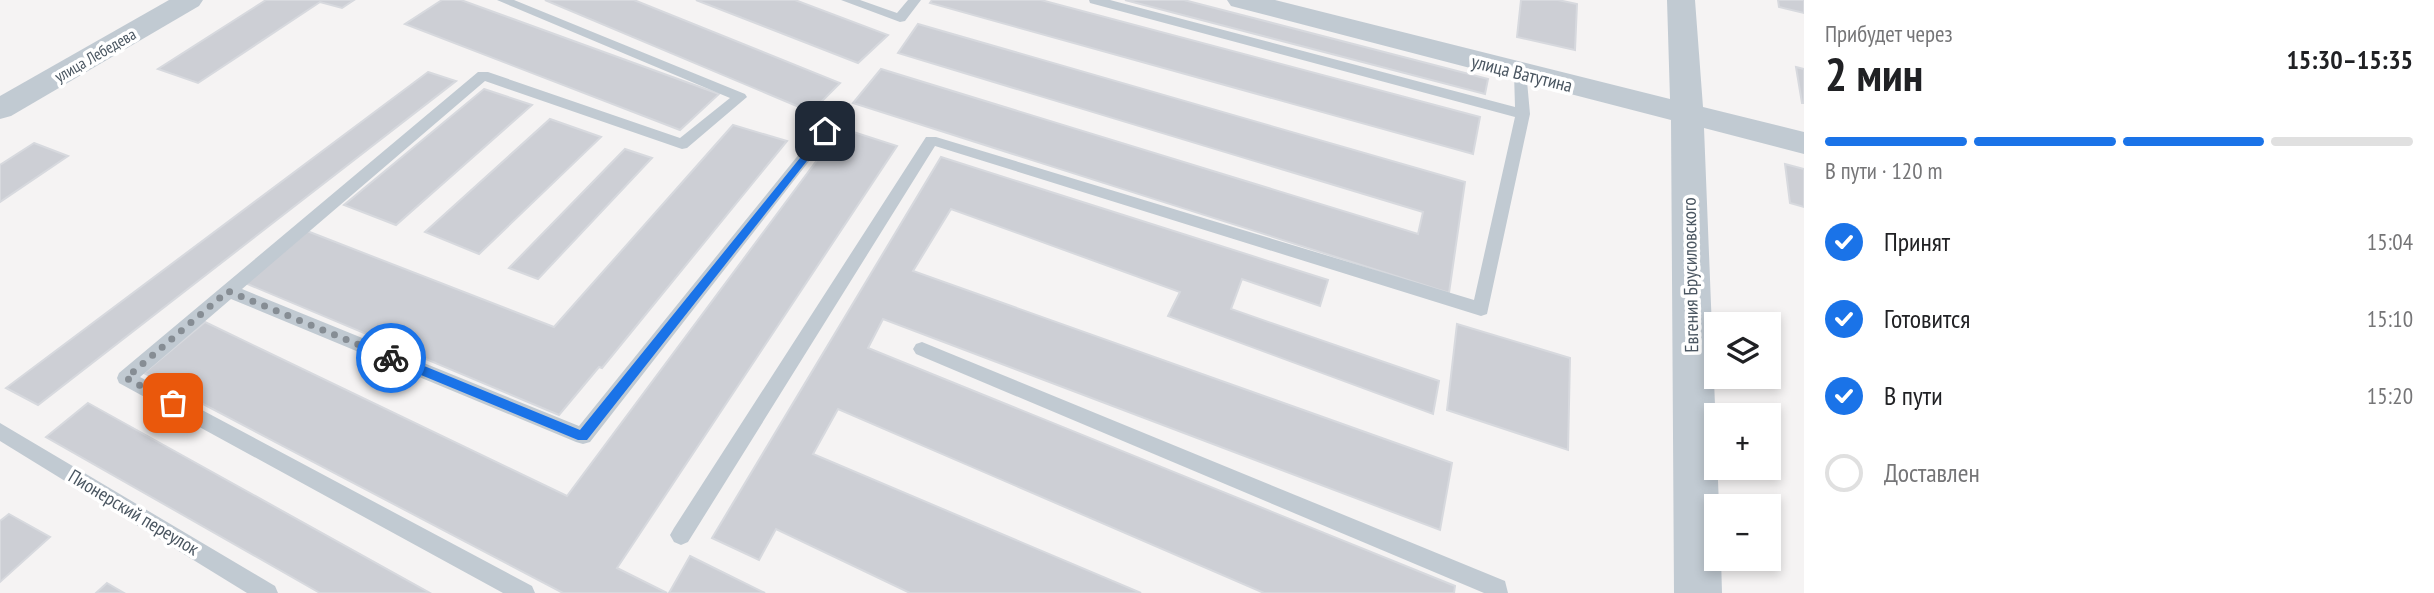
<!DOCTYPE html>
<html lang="ru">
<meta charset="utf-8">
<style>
body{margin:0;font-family:"PT Sans Narrow",sans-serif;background:#f6f6f6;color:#202124;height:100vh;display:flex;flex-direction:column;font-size:26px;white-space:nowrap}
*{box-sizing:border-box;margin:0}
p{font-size:23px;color:#757577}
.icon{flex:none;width:38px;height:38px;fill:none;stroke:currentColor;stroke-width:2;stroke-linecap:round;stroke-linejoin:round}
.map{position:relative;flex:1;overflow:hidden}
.details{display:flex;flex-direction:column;background:#fff;width:630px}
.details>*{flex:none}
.buttons{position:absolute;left:1704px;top:312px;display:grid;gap:14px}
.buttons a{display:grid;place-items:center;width:77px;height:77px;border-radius:0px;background:#fff;box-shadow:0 4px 10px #0003;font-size:35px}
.pin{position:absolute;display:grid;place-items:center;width:60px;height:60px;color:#fff;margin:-30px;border-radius:14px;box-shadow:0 4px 10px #0006}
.courier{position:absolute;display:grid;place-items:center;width:70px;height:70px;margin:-35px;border:5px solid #1a73e8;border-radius:50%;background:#fff;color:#222;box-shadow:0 2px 9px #0007}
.headline em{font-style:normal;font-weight:800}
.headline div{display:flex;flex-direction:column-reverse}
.headline{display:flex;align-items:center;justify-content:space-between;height:119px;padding:0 21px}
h1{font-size:46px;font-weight:800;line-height:52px}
.bar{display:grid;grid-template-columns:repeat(4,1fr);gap:10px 7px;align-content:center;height:84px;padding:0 21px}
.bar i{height:9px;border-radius:5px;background:#e0e0e0}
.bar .on{background:#1a73e8}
.bar p{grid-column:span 4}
ol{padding:0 21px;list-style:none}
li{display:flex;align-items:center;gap:21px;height:77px}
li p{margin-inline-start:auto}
li .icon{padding:7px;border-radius:50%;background:#1a73e8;color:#fff;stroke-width:4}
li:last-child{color:#757577}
li i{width:38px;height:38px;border:4px solid #e0e0e0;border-radius:50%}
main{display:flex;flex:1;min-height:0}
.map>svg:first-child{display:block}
.building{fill:#cdcfd5;stroke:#d7d9de;stroke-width:2}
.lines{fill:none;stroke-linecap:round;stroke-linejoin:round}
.service{fill:#c1cad2;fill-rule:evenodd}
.minor{fill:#c1cad2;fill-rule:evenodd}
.tertiary{fill:#c1cad2;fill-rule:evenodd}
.route{fill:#1a73e8}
.done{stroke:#868d94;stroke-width:7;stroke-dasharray:0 12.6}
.labels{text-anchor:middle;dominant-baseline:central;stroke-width:7;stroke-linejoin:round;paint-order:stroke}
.far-street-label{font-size:16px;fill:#4a5661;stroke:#fff}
.street-label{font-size:19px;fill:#4a5661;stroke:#fff}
</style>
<main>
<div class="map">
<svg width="1804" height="593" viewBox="0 0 1804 593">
<rect width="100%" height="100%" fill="#f5f3f3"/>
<g class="building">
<path d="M266,0h88l-12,8 -22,-6 -122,81 -40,-14z"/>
<path d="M442,0h19l258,94 -39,36 -275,-106z"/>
<path d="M545,0h89l206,83 -29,29z"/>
<path d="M696,0h99l93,35 -30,28z"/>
<path d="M932,0h109l439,117 -7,37 -543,-151z"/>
<path d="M1125,0h59l304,79 -3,15z"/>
<path d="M1521,0h37l19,4 -2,46 -58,-13z"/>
<path d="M1778,0h26v13l-25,-6z"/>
<path d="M918,24l547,158 -16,111 -596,-190 28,-34 537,165 5,-22 -525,-159z"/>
<path d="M1796,67l8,2v34h-2z"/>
<path d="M428,72l28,9 -418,324 -32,-17z"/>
<path d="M484,89l48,16 -136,120 -52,-20z"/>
<path d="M550,119l51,18 -122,117 -54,-22z"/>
<path d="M733,125l54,16 -185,227 -3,-1 -40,48 -314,-132 62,-52 247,96z"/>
<path d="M841,128l56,18 -280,422 50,25h-104l-419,-220 61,-51 362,174z"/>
<path d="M34,143l34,13 -68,46v-37z"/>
<path d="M625,149l27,9 -114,121 -29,-11z"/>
<path d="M941,157l387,123 -8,26 -78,-27 -11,30 208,72 -6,33 -265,-98 12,-24 -229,-83 -38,62 539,192 -12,67 -557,-211 -15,29 587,238 -1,7h-190l-426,-184 -25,45 328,139h-231l-134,-64 -17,31 -47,-22z"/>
<path d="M1785,164l19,5v38l-14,-4z"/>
<path d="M1457,324l113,34 -2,92 -121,-40z"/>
<path d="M88,403l342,190h-110l-274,-156z"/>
<path d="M9,514l41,23 -50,45v-61z"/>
<path d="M690,556l75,37h-96z"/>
<path d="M107,583l17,10h-28z"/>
</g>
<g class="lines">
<g class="service">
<path d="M497,0h17l231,94 2,3 -60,51 -5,1 -197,-68 -243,208 337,137 242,-299h10l2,3 -2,3 -241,309 -7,2 -7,-2 -345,-143 -91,78 392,209 3,7h-32l-384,-210 -2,-5 2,-5 359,-301h10l192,66 50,-40z"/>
<path d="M841,0h19l37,13 11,-13h13l-16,21 -5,1z"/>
<path d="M1089,0h21l405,107 -1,-34 2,-3h10l4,44 -43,200 -6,2 -546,-170 -247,396 -7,3 -7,-3 -4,-7 4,-7 252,-391h10l538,163 41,-183 -425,-114z"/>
<path d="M922,342l583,239 3,12h-24l-568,-239 -3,-5 3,-5z"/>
<path d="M0,423l275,163 3,7h-31l-247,-152z"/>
</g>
<path class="minor" d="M169,0h34l-4,6 -188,110 -11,3v-23z"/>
<path class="tertiary" d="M1227,0h48l395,99 -3,-99h28l8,107 101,25v22l-100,-26 15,378 -2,52h4l1,35h-48l-3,-473 -440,-114z"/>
</g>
<path class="route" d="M825,127l4,1v5l-242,307h-9l-191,-79v-7h8l185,76z"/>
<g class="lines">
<path class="done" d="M173,403l-47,-25 102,-87 163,67"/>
</g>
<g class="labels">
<g class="far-street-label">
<text transform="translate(95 55) rotate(-30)">улица Лебедева</text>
</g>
<g class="street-label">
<text transform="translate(1522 73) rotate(14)">улица Ватутина</text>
<text transform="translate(1690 275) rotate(-91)">Евгения Брусиловского</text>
<text transform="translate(134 512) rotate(31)">Пионерский переулок</text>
</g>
</g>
</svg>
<div class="buttons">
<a><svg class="icon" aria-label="layers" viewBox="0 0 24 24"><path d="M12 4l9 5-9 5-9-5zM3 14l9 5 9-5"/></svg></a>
<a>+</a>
<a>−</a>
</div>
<div class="pin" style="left:173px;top:403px;background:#ea580c"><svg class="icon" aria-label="bag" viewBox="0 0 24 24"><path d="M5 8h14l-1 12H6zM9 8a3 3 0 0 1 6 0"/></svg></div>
<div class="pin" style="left:825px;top:131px;background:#1f2937"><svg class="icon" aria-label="home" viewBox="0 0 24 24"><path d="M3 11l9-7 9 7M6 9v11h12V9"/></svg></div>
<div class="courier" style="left:391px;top:358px"><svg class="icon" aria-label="bike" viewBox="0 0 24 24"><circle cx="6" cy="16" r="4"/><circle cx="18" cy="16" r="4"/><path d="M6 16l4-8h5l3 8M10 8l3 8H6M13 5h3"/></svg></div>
</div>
<section class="details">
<div class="headline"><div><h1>2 мин</h1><p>Прибудет через</p></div><em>15:30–15:35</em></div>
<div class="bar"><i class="on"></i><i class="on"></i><i class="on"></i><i></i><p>В пути · 120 m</p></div>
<ol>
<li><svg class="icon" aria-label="check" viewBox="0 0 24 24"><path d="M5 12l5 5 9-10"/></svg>Принят<p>15:04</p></li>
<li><svg class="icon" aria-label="check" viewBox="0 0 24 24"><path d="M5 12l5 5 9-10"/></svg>Готовится<p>15:10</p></li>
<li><svg class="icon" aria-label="check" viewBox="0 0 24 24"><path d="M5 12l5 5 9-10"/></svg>В пути<p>15:20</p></li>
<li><i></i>Доставлен</li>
</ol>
</section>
</main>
